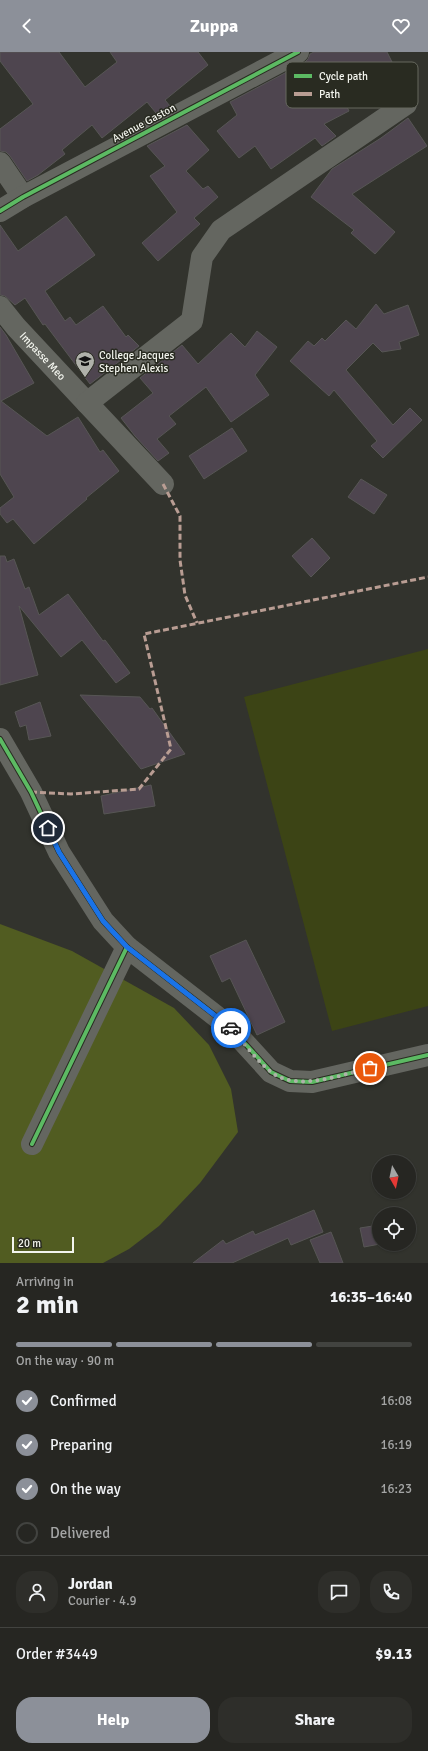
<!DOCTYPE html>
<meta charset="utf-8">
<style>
body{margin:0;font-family:Signika,sans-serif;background:#2e2e2a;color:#f1f3f6;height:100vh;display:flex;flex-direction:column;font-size:15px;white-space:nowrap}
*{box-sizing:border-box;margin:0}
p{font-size:13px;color:#a4a5a5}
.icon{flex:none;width:22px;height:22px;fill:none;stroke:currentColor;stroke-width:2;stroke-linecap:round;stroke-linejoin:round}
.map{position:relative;height:1211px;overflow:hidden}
.side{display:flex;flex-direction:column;background:#262622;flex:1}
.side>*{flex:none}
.needle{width:26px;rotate:171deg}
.tools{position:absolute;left:372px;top:1103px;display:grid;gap:8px}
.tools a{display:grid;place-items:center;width:44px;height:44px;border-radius:50%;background:#262622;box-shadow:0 1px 3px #0004,0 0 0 1px #424340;font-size:20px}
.scale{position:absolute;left:12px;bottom:10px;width:62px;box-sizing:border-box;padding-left:4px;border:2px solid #f3f5ee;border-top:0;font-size:11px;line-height:14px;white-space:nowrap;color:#f3f5ee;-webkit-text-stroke:3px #292b21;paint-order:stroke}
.pin{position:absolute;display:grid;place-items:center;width:34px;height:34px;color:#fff;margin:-17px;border:2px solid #fff;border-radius:50%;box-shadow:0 1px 4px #0007}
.courier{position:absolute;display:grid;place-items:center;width:40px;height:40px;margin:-20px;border:3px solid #1a73e8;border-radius:50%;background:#fff;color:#222;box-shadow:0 1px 5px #0007}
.overview em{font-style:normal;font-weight:700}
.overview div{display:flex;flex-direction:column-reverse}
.overview{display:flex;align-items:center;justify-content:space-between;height:68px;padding:0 16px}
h1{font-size:26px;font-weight:700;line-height:30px}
.bar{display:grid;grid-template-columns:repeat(4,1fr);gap:6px 4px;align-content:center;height:48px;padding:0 16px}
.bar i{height:5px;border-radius:3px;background:#424340}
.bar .active{background:#8c9099}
.bar p{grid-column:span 4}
.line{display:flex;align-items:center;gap:10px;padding:0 16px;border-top:1px solid #424340}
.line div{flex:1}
.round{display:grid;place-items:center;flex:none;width:42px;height:42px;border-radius:16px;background:#2e2e2a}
ol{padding:0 16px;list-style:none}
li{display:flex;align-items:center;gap:12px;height:44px}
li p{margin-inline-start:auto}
li .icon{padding:4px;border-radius:50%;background:#8c9099;color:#fff;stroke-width:4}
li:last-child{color:#a4a5a5}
li i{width:22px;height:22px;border:2px solid #424340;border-radius:50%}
.cta{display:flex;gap:8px;margin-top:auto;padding:8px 16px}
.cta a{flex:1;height:46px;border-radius:16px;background:#8c9099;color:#fff;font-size:16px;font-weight:700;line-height:46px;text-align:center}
.cta a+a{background:#2e2e2a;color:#f1f3f6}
header{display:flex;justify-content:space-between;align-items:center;height:52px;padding:0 16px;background:#8c9099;color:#fff;font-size:18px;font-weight:700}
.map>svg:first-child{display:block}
.green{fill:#3c4415}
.forest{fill:#515c21}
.building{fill:#4e454f;stroke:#575655}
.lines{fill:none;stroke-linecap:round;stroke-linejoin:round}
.minor{stroke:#646660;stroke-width:22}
.quiet{stroke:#b99d93;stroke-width:3;stroke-dasharray:6 3;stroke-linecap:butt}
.cycleway-casing{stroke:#292b21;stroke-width:6}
.cycleway{stroke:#5cba63;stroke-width:4}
.done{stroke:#afb1aa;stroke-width:4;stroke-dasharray:0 7.2}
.route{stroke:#1a73e8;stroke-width:5}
.labels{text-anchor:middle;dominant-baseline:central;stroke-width:3;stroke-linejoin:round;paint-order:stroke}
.street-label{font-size:11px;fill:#f3f5ee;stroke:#292b21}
.poi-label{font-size:11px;fill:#f3f5ee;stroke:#292b21;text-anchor:start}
.key{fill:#292b21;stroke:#66685e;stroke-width:1}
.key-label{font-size:11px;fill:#f3f5ee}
</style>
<header><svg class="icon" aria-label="back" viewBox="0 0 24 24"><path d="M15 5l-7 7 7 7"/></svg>Zuppa<svg class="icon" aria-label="heart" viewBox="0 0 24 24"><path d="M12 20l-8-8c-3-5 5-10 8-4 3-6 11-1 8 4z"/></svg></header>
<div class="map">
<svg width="428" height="1211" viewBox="0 0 428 1211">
<rect width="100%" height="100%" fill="#32332d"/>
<path class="green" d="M428,597v357l-96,25 -88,-334z"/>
<path class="forest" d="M0,872l72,27 102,57 35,37 22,44 7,43 -38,51 -41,43 -30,23 -26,14h-103z"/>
<g class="building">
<path d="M0,0h59l26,35 32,-25 -7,-10h88l10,13 -43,35 5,6 -14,7 -9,-11 -45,36 -10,-13 -30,25 3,4 -27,21 -11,6 -17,-25 -4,-4 -6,-1v-22l33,-25 -33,-43z"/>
<path d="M314,0h73l9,18 -38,19 1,2 -16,8 6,12 -25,13 12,12 -14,10 -7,-8 -44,31 -16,-23 -16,12 -22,-27 20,-16 -7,-13 74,-39 4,-4 2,-5z"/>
<path d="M408,66l19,28 -75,48 43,38 -20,22 -24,-21 3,-3 -43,-33 21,-28 49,-31z"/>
<path d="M187,73l22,25 -23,21 17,18 5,-3 10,11 -24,21 6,6 -42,37 -16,-18 35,-31 -27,-36 15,-10 -18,-20z"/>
<path d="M66,164l29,39 -50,36 20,30 5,-4 6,8 27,-19 23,31 2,-2 11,11 -49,38 -45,-60 -2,1 -18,-27 -10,7 -10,-9 -5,-1v-70l18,26z"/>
<path d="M376,252l8,10 24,-9 11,30 -20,7 2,7 -19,3 -9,-9 -27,27 47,55 17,-17 12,12 -39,38 -12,-12 6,-5 -43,-51 -5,6 -39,-35 18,-20 6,5 8,-8 3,3 21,-21 10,9z"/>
<path d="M0,275l6,8 28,48 -33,18 46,35 31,-19 22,35 3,-2 16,21 -33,27 1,1 -53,45 -21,-25 -6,4 -7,-9v-6l14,-11 -14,-23z"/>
<path d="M257,279l20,16 -22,28 14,20 -38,27 -25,-35 -37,29 7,8 -19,15 12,14 -11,8 -23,-25 -14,-18 32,-25 -13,-15 42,-33 16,19 33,-31 14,14z"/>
<path d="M232,376l15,23 -43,28 -15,-23z"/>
<path d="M361,427l26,16 -13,19 -26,-17z"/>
<path d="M312,486l18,20 -19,19 -19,-21z"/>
<path d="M0,504h5l2,6 7,-3 11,30 4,-2 10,28 29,-21 35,47 2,-1 25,33 -14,10 -34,-43 -21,17 -42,-51 19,69 -38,10z"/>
<path d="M80,643l60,2 10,12 2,-1 33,46 -44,15z"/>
<path d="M40,650l11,34 -22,4 -3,-15 -6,2 -5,-15z"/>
<path d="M151,733l4,21 -51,8 -3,-18z"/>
<path d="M246,888l39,82 -28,13 -27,-57 -8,4 -12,-26z"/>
<path d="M314,1158l9,22 -32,13 -3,-7 -56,25h-39l30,-23 3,4 27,-13 2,4z"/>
<path d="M379,1173v19h1l-16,3 -4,-19z"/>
<path d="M331,1180l4,10 8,21h-23l-10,-23z"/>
</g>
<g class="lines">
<g class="minor">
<path d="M0,111l23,34"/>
<path d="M0,159l23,-14 275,-145"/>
<path id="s1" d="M0,255l16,20 71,76"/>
<path d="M163,432l-76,-81 105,-82 10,-64 19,-27 185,-126"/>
<path d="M0,687l31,53 28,60 44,69 24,26 103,80 41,45 19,9 22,1 116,-27"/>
<path d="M32,1092l95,-197"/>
</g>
<g class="quiet">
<path d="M163,432l17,32v44l5,35 12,28"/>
<path d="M31,740l40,2 68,-5 32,-40 -27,-115 284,-57"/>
</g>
<g class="cycleway-casing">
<g id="cycleway">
<path d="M0,159l23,-14 275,-145"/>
<path d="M0,687l31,53 28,60 44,69 24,26 103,80 41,45 19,9 22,1 116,-27"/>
<path d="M32,1092l95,-197"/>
</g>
</g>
<use href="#cycleway" class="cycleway"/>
</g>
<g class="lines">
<path class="done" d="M231,976c11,13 27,34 40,44 26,20 69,3 99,-4"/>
<path class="route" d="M48,776l11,24 44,69 24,26 104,81"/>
</g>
<defs>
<g id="school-pin" transform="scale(1)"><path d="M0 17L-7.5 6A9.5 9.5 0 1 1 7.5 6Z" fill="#afb1aa" stroke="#292b21"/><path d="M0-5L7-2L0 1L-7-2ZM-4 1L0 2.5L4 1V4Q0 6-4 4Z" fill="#111"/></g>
</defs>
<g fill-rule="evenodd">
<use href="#school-pin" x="85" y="309"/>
</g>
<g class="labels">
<g class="street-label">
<text transform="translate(144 71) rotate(-28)">Avenue Gaston</text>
<text stroke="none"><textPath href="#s1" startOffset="65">Impasse Meo</textPath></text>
</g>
<g class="poi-label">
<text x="99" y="303">College Jacques<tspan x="99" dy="13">Stephen Alexis</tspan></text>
</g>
</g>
<rect x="286" y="10" width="132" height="46" rx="6" class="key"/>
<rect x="294" y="22" width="18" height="4" fill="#5cba63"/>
<rect x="294" y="40" width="18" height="4" fill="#b99d93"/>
<g class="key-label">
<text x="319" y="28">Cycle path</text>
<text x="319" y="46">Path</text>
</g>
</svg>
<div class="tools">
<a><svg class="needle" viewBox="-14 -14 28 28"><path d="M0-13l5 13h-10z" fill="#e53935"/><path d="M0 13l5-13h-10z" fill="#a4a5a5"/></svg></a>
<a><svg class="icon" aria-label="locate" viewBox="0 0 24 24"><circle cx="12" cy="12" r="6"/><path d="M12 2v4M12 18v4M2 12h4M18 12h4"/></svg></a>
</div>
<div class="scale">20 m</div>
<div class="pin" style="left:370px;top:1016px;background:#ea580c"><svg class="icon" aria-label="bag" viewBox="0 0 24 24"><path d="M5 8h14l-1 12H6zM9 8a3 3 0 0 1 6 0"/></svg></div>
<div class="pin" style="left:48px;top:776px;background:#1f2937"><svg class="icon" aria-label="home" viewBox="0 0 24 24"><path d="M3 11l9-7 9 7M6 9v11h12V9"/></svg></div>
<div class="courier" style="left:231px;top:976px"><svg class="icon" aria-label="car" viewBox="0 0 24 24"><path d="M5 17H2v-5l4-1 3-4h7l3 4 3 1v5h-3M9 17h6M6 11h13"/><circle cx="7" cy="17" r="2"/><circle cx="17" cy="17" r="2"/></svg></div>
</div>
<section class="side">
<div class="overview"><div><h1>2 min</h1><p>Arriving in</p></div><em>16:35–16:40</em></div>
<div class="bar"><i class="active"></i><i class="active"></i><i class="active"></i><i></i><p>On the way · 90 m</p></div>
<ol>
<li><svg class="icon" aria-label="check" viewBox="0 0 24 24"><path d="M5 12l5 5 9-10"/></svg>Confirmed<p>16:08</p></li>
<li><svg class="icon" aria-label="check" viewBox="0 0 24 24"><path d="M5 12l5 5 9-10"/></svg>Preparing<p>16:19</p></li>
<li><svg class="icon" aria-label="check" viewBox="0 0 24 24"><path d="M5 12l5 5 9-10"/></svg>On the way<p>16:23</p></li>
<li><i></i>Delivered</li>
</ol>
<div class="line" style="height:72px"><a class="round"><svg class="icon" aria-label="person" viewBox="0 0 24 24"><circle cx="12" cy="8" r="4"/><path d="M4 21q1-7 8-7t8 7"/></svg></a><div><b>Jordan</b><p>Courier · 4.9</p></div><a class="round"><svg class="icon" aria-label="chat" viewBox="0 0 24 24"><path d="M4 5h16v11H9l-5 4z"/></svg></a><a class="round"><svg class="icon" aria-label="phone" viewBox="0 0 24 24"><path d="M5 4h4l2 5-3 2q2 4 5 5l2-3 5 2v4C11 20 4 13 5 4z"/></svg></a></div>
<div class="line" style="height:52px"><div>Order #3449</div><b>$9.13</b></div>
<div class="cta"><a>Help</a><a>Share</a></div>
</section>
